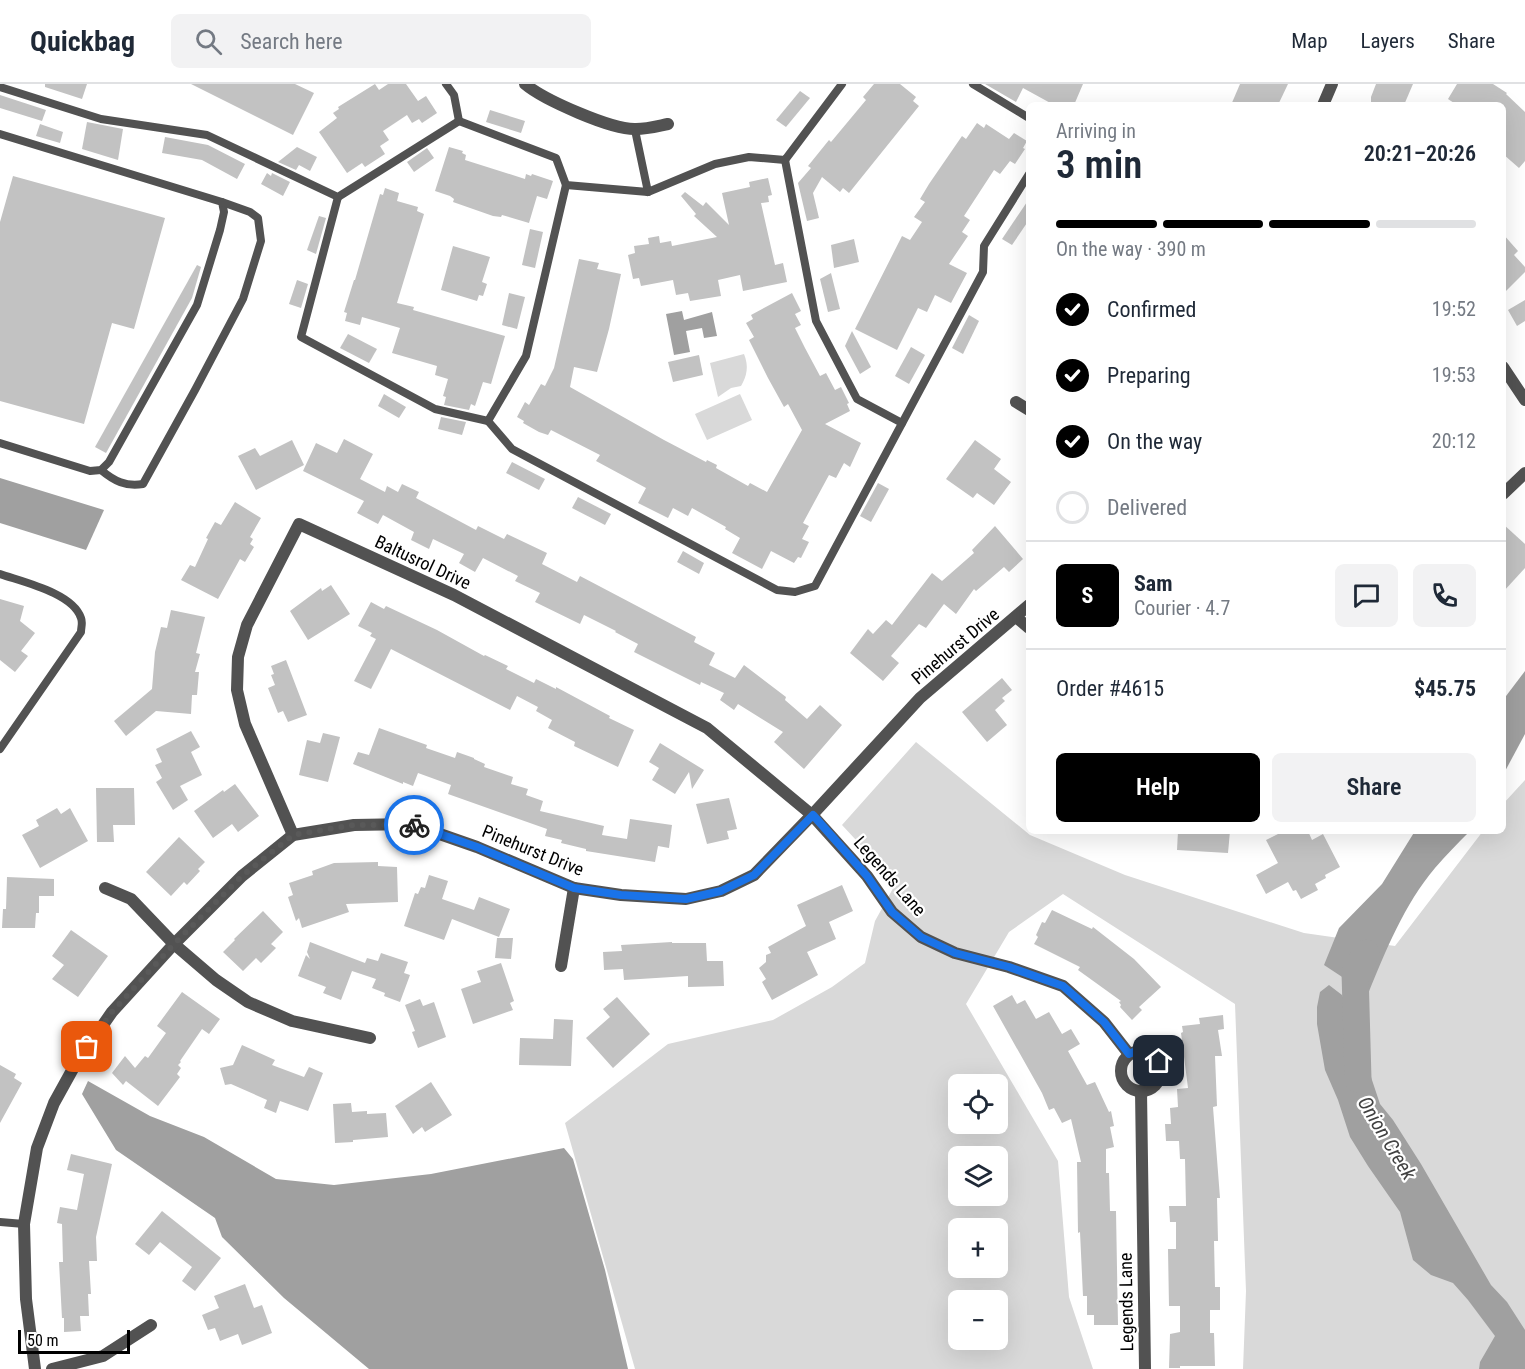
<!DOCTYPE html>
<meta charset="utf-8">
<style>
body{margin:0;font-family:"Roboto Condensed",sans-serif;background:#f2f2f3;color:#1f2937;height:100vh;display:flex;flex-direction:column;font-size:22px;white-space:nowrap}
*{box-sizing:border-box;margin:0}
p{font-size:20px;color:#747a83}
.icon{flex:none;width:33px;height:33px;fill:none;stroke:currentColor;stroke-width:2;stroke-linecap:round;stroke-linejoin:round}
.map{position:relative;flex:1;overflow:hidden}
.sheet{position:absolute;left:1026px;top:18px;width:480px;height:732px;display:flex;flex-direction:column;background:#fff;border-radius:9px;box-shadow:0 6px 24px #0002}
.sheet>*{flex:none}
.controls{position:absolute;left:948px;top:990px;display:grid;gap:12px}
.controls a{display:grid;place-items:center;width:60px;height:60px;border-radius:9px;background:#fff;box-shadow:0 6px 24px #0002;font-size:30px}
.scale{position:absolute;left:18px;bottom:15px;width:112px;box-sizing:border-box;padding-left:6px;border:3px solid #000;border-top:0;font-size:16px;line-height:21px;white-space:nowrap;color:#000;-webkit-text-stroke:4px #fff;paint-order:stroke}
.pin{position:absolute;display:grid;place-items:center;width:51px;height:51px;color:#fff;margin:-26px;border-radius:12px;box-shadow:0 3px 9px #0006}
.courier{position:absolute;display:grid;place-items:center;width:60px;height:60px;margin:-30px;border:4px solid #1a73e8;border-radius:50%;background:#fff;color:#222;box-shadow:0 2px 8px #0007}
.overview em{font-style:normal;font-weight:600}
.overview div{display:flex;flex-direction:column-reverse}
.overview{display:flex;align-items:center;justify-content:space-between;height:102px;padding:0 30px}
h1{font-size:39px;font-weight:600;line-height:45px}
.bar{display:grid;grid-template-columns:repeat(4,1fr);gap:9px 6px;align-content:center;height:72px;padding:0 30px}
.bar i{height:8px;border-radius:4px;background:#e0e1e3}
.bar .current{background:#000}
.bar p{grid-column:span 4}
.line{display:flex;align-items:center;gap:15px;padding:0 30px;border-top:2px solid #e0e1e3}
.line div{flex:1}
.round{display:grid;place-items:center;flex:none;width:63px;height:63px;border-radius:9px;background:#f2f2f3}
ol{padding:0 30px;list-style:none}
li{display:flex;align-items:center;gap:18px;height:66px}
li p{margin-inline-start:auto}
li .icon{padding:6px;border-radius:50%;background:#000;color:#fff;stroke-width:4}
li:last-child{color:#747a83}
li i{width:33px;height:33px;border:3px solid #e0e1e3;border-radius:50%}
.cta{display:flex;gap:12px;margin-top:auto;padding:12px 30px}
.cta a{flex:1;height:69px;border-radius:9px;background:#000;color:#fff;font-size:24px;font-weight:600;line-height:69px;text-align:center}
.cta a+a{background:#f2f2f3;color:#1f2937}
header{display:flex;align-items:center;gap:36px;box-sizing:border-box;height:84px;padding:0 30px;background:#fff;border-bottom:2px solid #e0e1e3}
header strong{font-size:28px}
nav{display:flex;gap:33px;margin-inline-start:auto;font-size:21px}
.search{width:420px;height:54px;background:#f2f2f3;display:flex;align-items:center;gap:15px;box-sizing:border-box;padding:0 21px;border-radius:9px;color:#747a83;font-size:22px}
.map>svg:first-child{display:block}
.green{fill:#d9d9d9;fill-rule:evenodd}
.water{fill:#a0a0a0}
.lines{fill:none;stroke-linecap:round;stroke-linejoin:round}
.river{stroke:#a0a0a0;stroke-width:27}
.building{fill:#c2c2c2}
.service{stroke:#525252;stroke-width:8}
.minor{stroke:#525252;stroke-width:12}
.done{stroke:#595959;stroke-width:6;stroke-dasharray:0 10.8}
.route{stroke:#1a73e8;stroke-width:8}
.labels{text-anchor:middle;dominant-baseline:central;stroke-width:4.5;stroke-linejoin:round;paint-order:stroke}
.street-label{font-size:18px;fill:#000;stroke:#fff}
.water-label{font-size:20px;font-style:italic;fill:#414141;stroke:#fff}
</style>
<header>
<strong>Quickbag</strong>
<div class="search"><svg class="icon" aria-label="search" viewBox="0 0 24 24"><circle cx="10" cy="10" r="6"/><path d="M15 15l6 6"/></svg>Search here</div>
<nav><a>Map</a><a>Layers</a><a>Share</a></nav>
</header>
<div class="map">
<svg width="1525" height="1285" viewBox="0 0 1525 1285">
<rect width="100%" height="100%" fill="#fff"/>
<g class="green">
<path d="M744,270c5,12 3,22 -3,32l-10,2 -13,9 -8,-34z"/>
<path d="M740,310l12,26 -45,20 -12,-26z"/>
<path d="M916,658l114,93 95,40 179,58 91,13 88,-115h20v-27l22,-24v589h-282l3,-78 -11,-287 -172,-110 -54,38 -43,72 92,157 11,136 24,72h-458l-70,-246 103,-79 105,-24 59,-33 33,-24 10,-42 21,-38 -54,-58zM958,1000h40v40h-40zM958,1072h40v40h-40zM958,1144h40v40h-40zM958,1216h40v40h-40z"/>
</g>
<g class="water">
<path d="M682,227l2,9 28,-8 5,24 -13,2 -2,-10 -16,3 4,21 -16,3 -8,-41z"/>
<path d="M0,394l104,32 -18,40 -86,-27z"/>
<path d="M1525,587v63l-22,41v-75z"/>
<path d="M1415,747h55c-12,12 -24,24 -35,37 -31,37 -49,82 -67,126l-44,-29 15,-37 43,-44z"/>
<path d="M1329,901l13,10 5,11 4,29 11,15 18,54 13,16 28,44 70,121 16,17 18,28v39h-46l1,-7 15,-26 -27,-36 -15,-17 -22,-8 -18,-15 -13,-48 -32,-46 -18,-29 -12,-37 -13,-30 -8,-46v-17l3,-15z"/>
<path d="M88,997l62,35 54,21 72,42 58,6 97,-11 133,-26 9,11 32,111 23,99h-259l-85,-71 -62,-61 -7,-19 -99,-68 -34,-56z"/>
</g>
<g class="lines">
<path class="river" d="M1358,995l-3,-107 11,-19"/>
</g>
<g class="building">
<path d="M45,0h42l-5,15 -37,-12z"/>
<path d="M191,0h104l19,9 -21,42z"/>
<path d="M375,0l4,6 9,-6h18l12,17 8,-5 11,17 -15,10 -3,-4 -7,4 -5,-8 -24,16 6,9 -9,6 5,8 -20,13 -3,-4 -15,10 -28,-41 18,-14 -4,-5 6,-4 -1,-2z"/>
<path d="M874,0h26l16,13 -3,4 6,5 -70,87 -6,-5 -3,4 -18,-15 -9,16 6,25 -12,3 -9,-38 13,-15 -3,-2 21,-26 2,2 35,-42 -3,-3z"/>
<path d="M985,0h98l-9,21h-20l-31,-17 -7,14z"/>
<path d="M1240,0h48l-10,21h-47z"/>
<path d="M1376,0h37l-9,21h-33v-8z"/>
<path d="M1457,0h36l14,9 -1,1 19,18v49l-6,7 -16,-14v-49h-46l-9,-6z"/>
<path d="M800,7l10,7 -24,29 -10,-7z"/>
<path d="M0,11l46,15 -4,11 -42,-13z"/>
<path d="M490,26l35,11 -4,12 -35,-11z"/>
<path d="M87,38l36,7 -5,31 -36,-11z"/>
<path d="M977,39l7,5 2,-4 23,15 5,-6 13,8 -4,7 2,1 -10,15 -5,-3 -10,13 -6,-4 -30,46 6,4 -8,12 6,4 -19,28 18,9 -16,30 -16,-8 -8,17 -9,-4 -21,42 -42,-21 47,-93 8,4 12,-18 -8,-5 11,-15 -5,-3 9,-15 33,-48 4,3z"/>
<path d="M40,40l23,8 -3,11 -24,-7z"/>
<path d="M165,53l43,8 37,19 -8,15 -35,-19 -40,-7z"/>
<path d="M297,63l20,10 -7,14 -11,-6 -3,5 -18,-8z"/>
<path d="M449,63l14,4 -1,2 4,2 -1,5 60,19 1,-5 5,2 1,-2 21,7 -6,18 -10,-3 -8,27 -27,-8 -1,2 -8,-1 -40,-14 1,-3 -4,-3 -15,-5z"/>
<path d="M427,64l7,10 -20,14 -7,-10z"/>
<path d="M267,89l4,3 1,-3 18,9 -7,14 -22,-12z"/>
<path d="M13,92l152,42 -31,111 -22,-6 -28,101 -84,-23v-179z"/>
<path d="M768,94l4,17 -4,1 1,6 -8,1 14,62 8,-2 4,19 -44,9 -3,-16 -22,5 3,16 -31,5 -2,-8 -12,2 -3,-15 -32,6 -2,-8 -6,1 -5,-24 7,-2 -1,-7 15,-2 -1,-6 11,-2 1,7 11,-2 1,5 45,-9 -23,-21 2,-2 -15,-18 4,-4 18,14 3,-4 23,23 -7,-32 28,-6 -1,-5z"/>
<path d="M385,104l14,5 -2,8 21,6 -1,4 7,3 -27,89 17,4 -1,3 92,26 -14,48 -8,-2 -8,24 -4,-2 -2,6 -25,-5 2,-8 -3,-1 5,-17 -13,-4 2,-9 -45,-13 8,-25 -38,-11 -2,8 -15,-4 2,-8 -3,-1 10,-32h1l25,-86 3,1z"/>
<path d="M1029,115v21l-17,25 -10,-6z"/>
<path d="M319,132l7,2 -10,36 -9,-4z"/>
<path d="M530,145l13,3 -8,36 -13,-3z"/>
<path d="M1503,150l15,17 -4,4 11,12v5l-22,22z"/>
<path d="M854,155l5,23 -25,6 -3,-23z"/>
<path d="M453,162l37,11 -8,25 5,2 -4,12 -4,-1 -2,6 -36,-11z"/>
<path d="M579,175l20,4 -2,6 24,5 -12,55 -12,43 -23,-5 -4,20 94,53 42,22 1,-2 10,5 -1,3 32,18 2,-3 17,9 35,-62 -14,-26 -4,3 -16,-29 -19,-38 5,-3 -8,-14 7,-4 -2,-4 41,-22 9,18 -6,3 6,11 -6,3 10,20 15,28 6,-3 9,17 6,-3 8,16 -2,1 3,7 -25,13 36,19 -11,24 -6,-4 -8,15 -7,-3 -26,48 6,3 -7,13 7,3 -8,16 -3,-1 -4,6 -23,-12 -9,18 -30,-16 8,-15 -15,-9 1,-2 -34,-19 -4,8 -15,-8 -5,10 -30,-15 8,-15 -50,-27 4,-6 -49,-25 -3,5 -9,-3 -16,-9 1,-2 -7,-4 8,-15 4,3 12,-21 4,2 9,-18z"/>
<path d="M197,181l4,2 -9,31 -86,155 -11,-6z"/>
<path d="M831,189l9,36 -12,3 -8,-33z"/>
<path d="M297,196l11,4 -7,24 -12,-4z"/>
<path d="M509,209l16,4 -8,32 -15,-4z"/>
<path d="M1525,216v21l-8,5 -9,-16z"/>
<path d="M969,231l10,6 -16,33 -11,-6z"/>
<path d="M852,247l19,36 -11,7 -15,-28z"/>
<path d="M348,250l29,15 -8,14 -29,-15z"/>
<path d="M911,263l14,8 -16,29 -14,-8z"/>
<path d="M699,271l4,20 -30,7 -5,-20z"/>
<path d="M384,310l22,13 -7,11 -21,-12z"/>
<path d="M441,333l25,5 -4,13 -24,-6z"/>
<path d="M344,355l29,15 -13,25 25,13 2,-6 11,6 4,-8 17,8 -3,6 60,32 2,-4 26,13 3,-5 40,19 -5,11 35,18 3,-6 116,61 -2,5 21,11 -6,12 26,13 9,-13 42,32 -1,3 22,19 13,-14 22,20 -38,44 -30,-27 9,-10 -45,-28 -4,6 -14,-10 4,-7 -23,-11 -1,3 -66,-33 4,-8 -23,-12 1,-1 -32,-16 -4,9 -45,-22 5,-9 -25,-12 3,-5 -35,-18 -8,14 -16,-9 5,-9 -31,-15 -4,10 -18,-9 3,-8 -31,-17 -5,9 -21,-11 7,-12 -61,-30 13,-28 21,10z"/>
<path d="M292,356l12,25 -48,25 -18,-34 17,-8 5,8z"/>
<path d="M975,356l26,19 -7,10 17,13 -17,23 -17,-12 -4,5 -27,-19z"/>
<path d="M512,378l33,17 -6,11 -33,-17z"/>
<path d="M878,399l11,6 -18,33 -11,-6z"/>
<path d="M578,413l33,17 -6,11 -33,-17z"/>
<path d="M235,418l26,16 -11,19 3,2 -3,5 4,3 -9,15 -5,-3 -22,40 -37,-19 9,-15 5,2 13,-28 -2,-1 9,-16 6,3z"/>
<path d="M1503,440l22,20v24l-22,24z"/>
<path d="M995,442l28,33 -14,13 -5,-5 -28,24 -2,-2 -18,25 -12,-10 -18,24 -7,-4 -28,32 8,7 -16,18 -33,-28 18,-24 5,5 13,-14 6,5 40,-52 10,8 32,-28 -2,-3z"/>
<path d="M683,467l21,12 -5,11 -22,-12z"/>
<path d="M331,501l19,29 -42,26 -18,-29 31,-23 1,3z"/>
<path d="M0,515l24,7 -4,15 15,12 -14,18 7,5 -13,16 -15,-12z"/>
<path d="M371,518l13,7 2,-3 51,24 47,26 1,-1 23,11 -2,3 28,14 2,-4 20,10v-2l54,29 -1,2 25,12 -16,37 -44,-21 1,-4 -27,-14 4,-8 -16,-9 2,-4 -21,-11 -7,14 -119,-61 -20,40 -17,-8 22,-42 -6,-3 2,-3 -14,-7z"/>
<path d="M171,526l34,7 -9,36 4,1 -5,18h4l-2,23h-5l-1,19 -35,-3 -30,25 -12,-15 38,-32 3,-37 6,-25 6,1z"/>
<path d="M286,576l21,55 -19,7 -5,-11 -5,2 -10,-25 7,-3 -4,-10 3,-1 -3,-8z"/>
<path d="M1002,594l10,12 -10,8 3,3 -10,9 12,15 -20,17 -25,-30z"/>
<path d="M379,644l48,17 -1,3 29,10 2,-6 17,6v1l11,5 -1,3 29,10 -2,7 17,5 -2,6 17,6 -3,10 64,15 -2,9 25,4 3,-20 42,6 -3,23 -11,-2 -3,16 -69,-11v-2l-25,-6 1,-3 -17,-4 2,-7 -99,-35 3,-9 -33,-12 -5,13 -10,-4v2l-50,-20 5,-12 11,3z"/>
<path d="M191,647l9,16 -9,5 11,23 -22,11 8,14 -15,10 -17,-28 6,-4 -7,-13 7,-3 -6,-13z"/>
<path d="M323,649l17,4 -12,45 -29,-7 8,-35 13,3z"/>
<path d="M660,659l44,27 -12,19 -3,-17 -14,22 -23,-14 7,-12 -10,-6z"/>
<path d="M235,700l24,32 -21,16 -6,-8 -19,14 -19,-27 29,-21 1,2z"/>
<path d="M96,704h38l1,37h-22l1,17h-17z"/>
<path d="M729,714l8,31 -10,2 2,8 -22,5 -11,-40z"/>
<path d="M57,724l4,6 9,-6 18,33 -48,27 -18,-33 17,-9 -3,-6z"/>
<path d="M1178,747h52l-2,22 -51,-3z"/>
<path d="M1284,747h24l4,9 11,-6 17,33 -15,8 1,3 -11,6 3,6 -17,9 -5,-9 -3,1 -5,-9 -22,12 -10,-19 22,-12 -12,-23z"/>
<path d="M179,753l26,25 -7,7 2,2 -13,14 -3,-3 -13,14 -25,-24z"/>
<path d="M378,778v4l19,1 1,35 -52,2 3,8 -47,16 -3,-10 -3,3 -8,-24 5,-2 -4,-12 24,-8 -1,-4 22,-8z"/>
<path d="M429,791l19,6 -6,18 32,11 5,-13 31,12 -11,28 -47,-18 -8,21 -40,-14 11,-33 3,1 3,-7 4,1z"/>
<path d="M7,793l47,2v17h-15v17h-3l-1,15h-33l1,-19h3z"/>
<path d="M842,801l11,26 -24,11 7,17 -29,13 11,23 -46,25 -10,-18 4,-3 -7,-11 7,-6v-7l5,-2 -3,-6 38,-21 -9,-21z"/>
<path d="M1052,826l40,19 1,-2 41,32 27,28 -22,20 3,3 -10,10 -12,-13 1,-2 -2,-3 2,-1 -43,-31 2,-3 -46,-23 4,-7 -2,-2 6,-13 3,1z"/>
<path d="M263,827l20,21 -12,12 5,4 -15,15 -5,-5 -13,13 -20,-19 12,-12 -1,-1z"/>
<path d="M71,846l37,26 -30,41 -26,-18 12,-14 -12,-9z"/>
<path d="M497,854h16l-2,21 -16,-1z"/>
<path d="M310,858l55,21 2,-5 11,3 3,-8 27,9 -4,11 6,2 -10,27 -16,-6 1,-3 -13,-5 4,-9 -24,-8 -11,29 -18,-7 3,-6 -28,-11 8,-21 4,4 -3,-7z"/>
<path d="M672,858v1h34l1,18h16l1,25 -36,1v-11l-64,4 -1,-11 -19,1 -1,-18 19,-1 -1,-6z"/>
<path d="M501,879l13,38 -4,2 3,7 -40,14 -12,-35 20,-7 -4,-11z"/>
<path d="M182,908l38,27 -11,15 -7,-5 -22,32 1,1 -3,3 3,3 -4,6 3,3 -22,29 -32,-25 -3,4 -11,-12 13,-17 10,12 10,-12 3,2 18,-25 -9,-7z"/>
<path d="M1012,911l5,9 8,-4 11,19 13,-7 13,22 9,-5 9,15 -12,7 19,34 8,-3 14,30 2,-1 3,15 -4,1 4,20 -8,2v24h3l1,38h6l2,114h-24v-10h-7v-19h-4l-3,-64 -2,1 -1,-71h4l-10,-43 -9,4 -8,-15 -5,2 -7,-17 -49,-87z"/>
<path d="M617,913l33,37 -37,34 -27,-30 24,-21 -7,-8z"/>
<path d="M420,915l3,7 11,-4 12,35 -28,11 -6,-16 3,-1 -10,-26z"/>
<path d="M1223,931l1,14 -6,1 4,26h-7l2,50 -4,1 7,91h-3l1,43h-4l1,46h5v23h-10v23h4l1,33h-35v2h-11l1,-34 10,-2v-26h-11l-1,-57h8v-27h-6l-1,-16h17l-1,-47h-5l-1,-18h-13l-1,-17h6l-1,-16 8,-1 -1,-18 11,-1 -7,-55 2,-1 -1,-6 18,-2 -1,-6z"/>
<path d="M554,935l19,1 -2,46 -52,-1 1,-27 33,1z"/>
<path d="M242,961l33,15 -3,5 32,12 5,-10 14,6 -15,38 -28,-10 -4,12 -12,-5 3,-8 -36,-16 -6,1 -5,-17 13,-3z"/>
<path d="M0,981l16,9 -2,4 8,5 -22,40z"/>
<path d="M431,998l21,33 -27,17 -3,-5 -9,7 -18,-28z"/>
<path d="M351,1019l1,9 15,-1v3l19,-1 2,24 -35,3v2l-18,1 -2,-39z"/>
<path d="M71,1070l41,10 -16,73 1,24h-8l2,33h-3l1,22h-9l1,15 -17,1v-14h-2l-3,-56h4l-1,-38 -5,-1 3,-16 17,3 7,-36 -17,-4z"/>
<path d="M162,1127l59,47 -26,33 -13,-10 10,-14 -32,-25 -11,13 -14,-11z"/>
<path d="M245,1200l9,24 8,-3 10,28 -30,12 -4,-11 -18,7 -5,-13 -7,2 -6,-15 17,-7 -5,-12z"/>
</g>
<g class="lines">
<g class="service">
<path d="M446,0l8,11 5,26"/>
<path d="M973,0l56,34"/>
<path d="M0,3l101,32 106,16 131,62 121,-76"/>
<path d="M459,37l97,37 10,27 82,7 -13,-62"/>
<path d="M0,50l222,68 2,10 -4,18 -23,75 -88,157 -8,8 -11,1 -90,-28"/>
<path d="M785,76l31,161 41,78 45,24"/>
<path d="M648,108l67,-28 34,-7 36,3 57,-76"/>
<path d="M338,113l-37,140 134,72 53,12 38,-65 40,-171"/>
<path d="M488,337l24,28 265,141 18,2 20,-6 168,-314 1,-26 45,-72"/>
<path d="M101,386c13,11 25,17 42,14l52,-94 48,-91 18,-58 -3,-23 -8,-6 -28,-10"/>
<path d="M0,490c23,8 73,19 81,44 2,5 0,9 0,14l-81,117"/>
<path d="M0,1138l24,2"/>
</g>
<g class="minor">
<path d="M525,0c19,16 87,46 111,45 11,0 22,-3 32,-5"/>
<path d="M1323,21l9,-21"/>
<path d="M1503,283l22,33"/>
<path d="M1016,318l13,8"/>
<path d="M1503,410l22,-21"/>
<path d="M1016,533l13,11"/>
<path d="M293,751l-48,-111 -8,-34 1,-33 9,-32 52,-101 155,71 253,133 105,87 55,61 25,36 29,25 34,16 54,14 54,19 41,36 25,32"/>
<path d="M105,804l26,11 43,45 42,36 32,22 44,19 78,17"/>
<path d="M561,882l13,-78"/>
<circle cx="1141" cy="987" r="20"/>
<path d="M1141,1007l4,278"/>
<path d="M35,1285l-9,-70 -2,-75 13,-76 17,-45 21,-38 37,-53 62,-68 68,-68 51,-41 61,-10 57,-1 66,23 97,41 47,7 65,4 35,-8 33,-16 58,-60 108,-117 109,-93"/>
<path d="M52,1285l51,-13 48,-31"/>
</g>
</g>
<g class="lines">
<path class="done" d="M87,963l25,-35 62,-68 68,-68 51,-41 61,-10h60"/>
<path class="route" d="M414,741l63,22 97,41 47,7 65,4 35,-8 33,-16 59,-60 54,61 25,36 29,25 34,16 54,14 54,19 41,36 25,32c12,-6 22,-4 30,7"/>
</g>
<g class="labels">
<g class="street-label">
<text transform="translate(423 478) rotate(25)">Baltusrol Drive</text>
<text transform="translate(955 562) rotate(-40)">Pinehurst Drive</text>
<text transform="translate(533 766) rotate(22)">Pinehurst Drive</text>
<text transform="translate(890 792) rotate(49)">Legends Lane</text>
<text transform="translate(1126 1218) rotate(-91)">Legends Lane</text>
</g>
<g class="water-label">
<text transform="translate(1387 1054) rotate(59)">Onion Creek</text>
</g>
</g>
</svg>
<div class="controls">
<a><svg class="icon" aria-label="locate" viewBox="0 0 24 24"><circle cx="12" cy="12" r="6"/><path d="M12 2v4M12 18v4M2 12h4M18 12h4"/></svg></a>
<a><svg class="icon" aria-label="layers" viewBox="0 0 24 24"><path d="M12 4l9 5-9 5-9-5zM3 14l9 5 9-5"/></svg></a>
<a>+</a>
<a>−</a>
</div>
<div class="scale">50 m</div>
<div class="pin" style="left:87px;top:963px;background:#ea580c"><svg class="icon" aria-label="bag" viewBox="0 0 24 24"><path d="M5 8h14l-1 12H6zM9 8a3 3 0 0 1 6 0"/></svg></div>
<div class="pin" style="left:1159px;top:977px;background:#1f2937"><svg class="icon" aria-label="home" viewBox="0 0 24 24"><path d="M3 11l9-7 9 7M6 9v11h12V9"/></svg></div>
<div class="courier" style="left:414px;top:741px"><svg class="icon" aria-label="bike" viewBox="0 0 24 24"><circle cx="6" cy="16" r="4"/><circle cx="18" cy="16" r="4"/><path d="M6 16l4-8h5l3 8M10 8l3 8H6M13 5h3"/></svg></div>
<section class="sheet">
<div class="overview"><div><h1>3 min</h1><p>Arriving in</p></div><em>20:21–20:26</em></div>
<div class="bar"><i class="current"></i><i class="current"></i><i class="current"></i><i></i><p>On the way · 390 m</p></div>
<ol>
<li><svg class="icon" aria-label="check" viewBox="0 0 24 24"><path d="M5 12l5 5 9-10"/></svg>Confirmed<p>19:52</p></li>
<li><svg class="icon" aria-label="check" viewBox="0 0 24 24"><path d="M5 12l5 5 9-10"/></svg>Preparing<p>19:53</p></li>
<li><svg class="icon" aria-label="check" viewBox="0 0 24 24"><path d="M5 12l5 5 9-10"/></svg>On the way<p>20:12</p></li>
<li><i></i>Delivered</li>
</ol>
<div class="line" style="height:108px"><b class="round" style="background:#000;color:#fff">S</b><div><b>Sam</b><p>Courier · 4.7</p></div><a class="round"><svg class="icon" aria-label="chat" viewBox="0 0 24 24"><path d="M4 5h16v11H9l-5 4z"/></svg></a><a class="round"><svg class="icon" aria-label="phone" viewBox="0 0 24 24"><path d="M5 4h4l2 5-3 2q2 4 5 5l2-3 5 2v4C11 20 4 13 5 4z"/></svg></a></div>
<div class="line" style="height:78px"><div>Order #4615</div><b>$45.75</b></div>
<div class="cta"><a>Help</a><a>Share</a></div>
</section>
</div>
